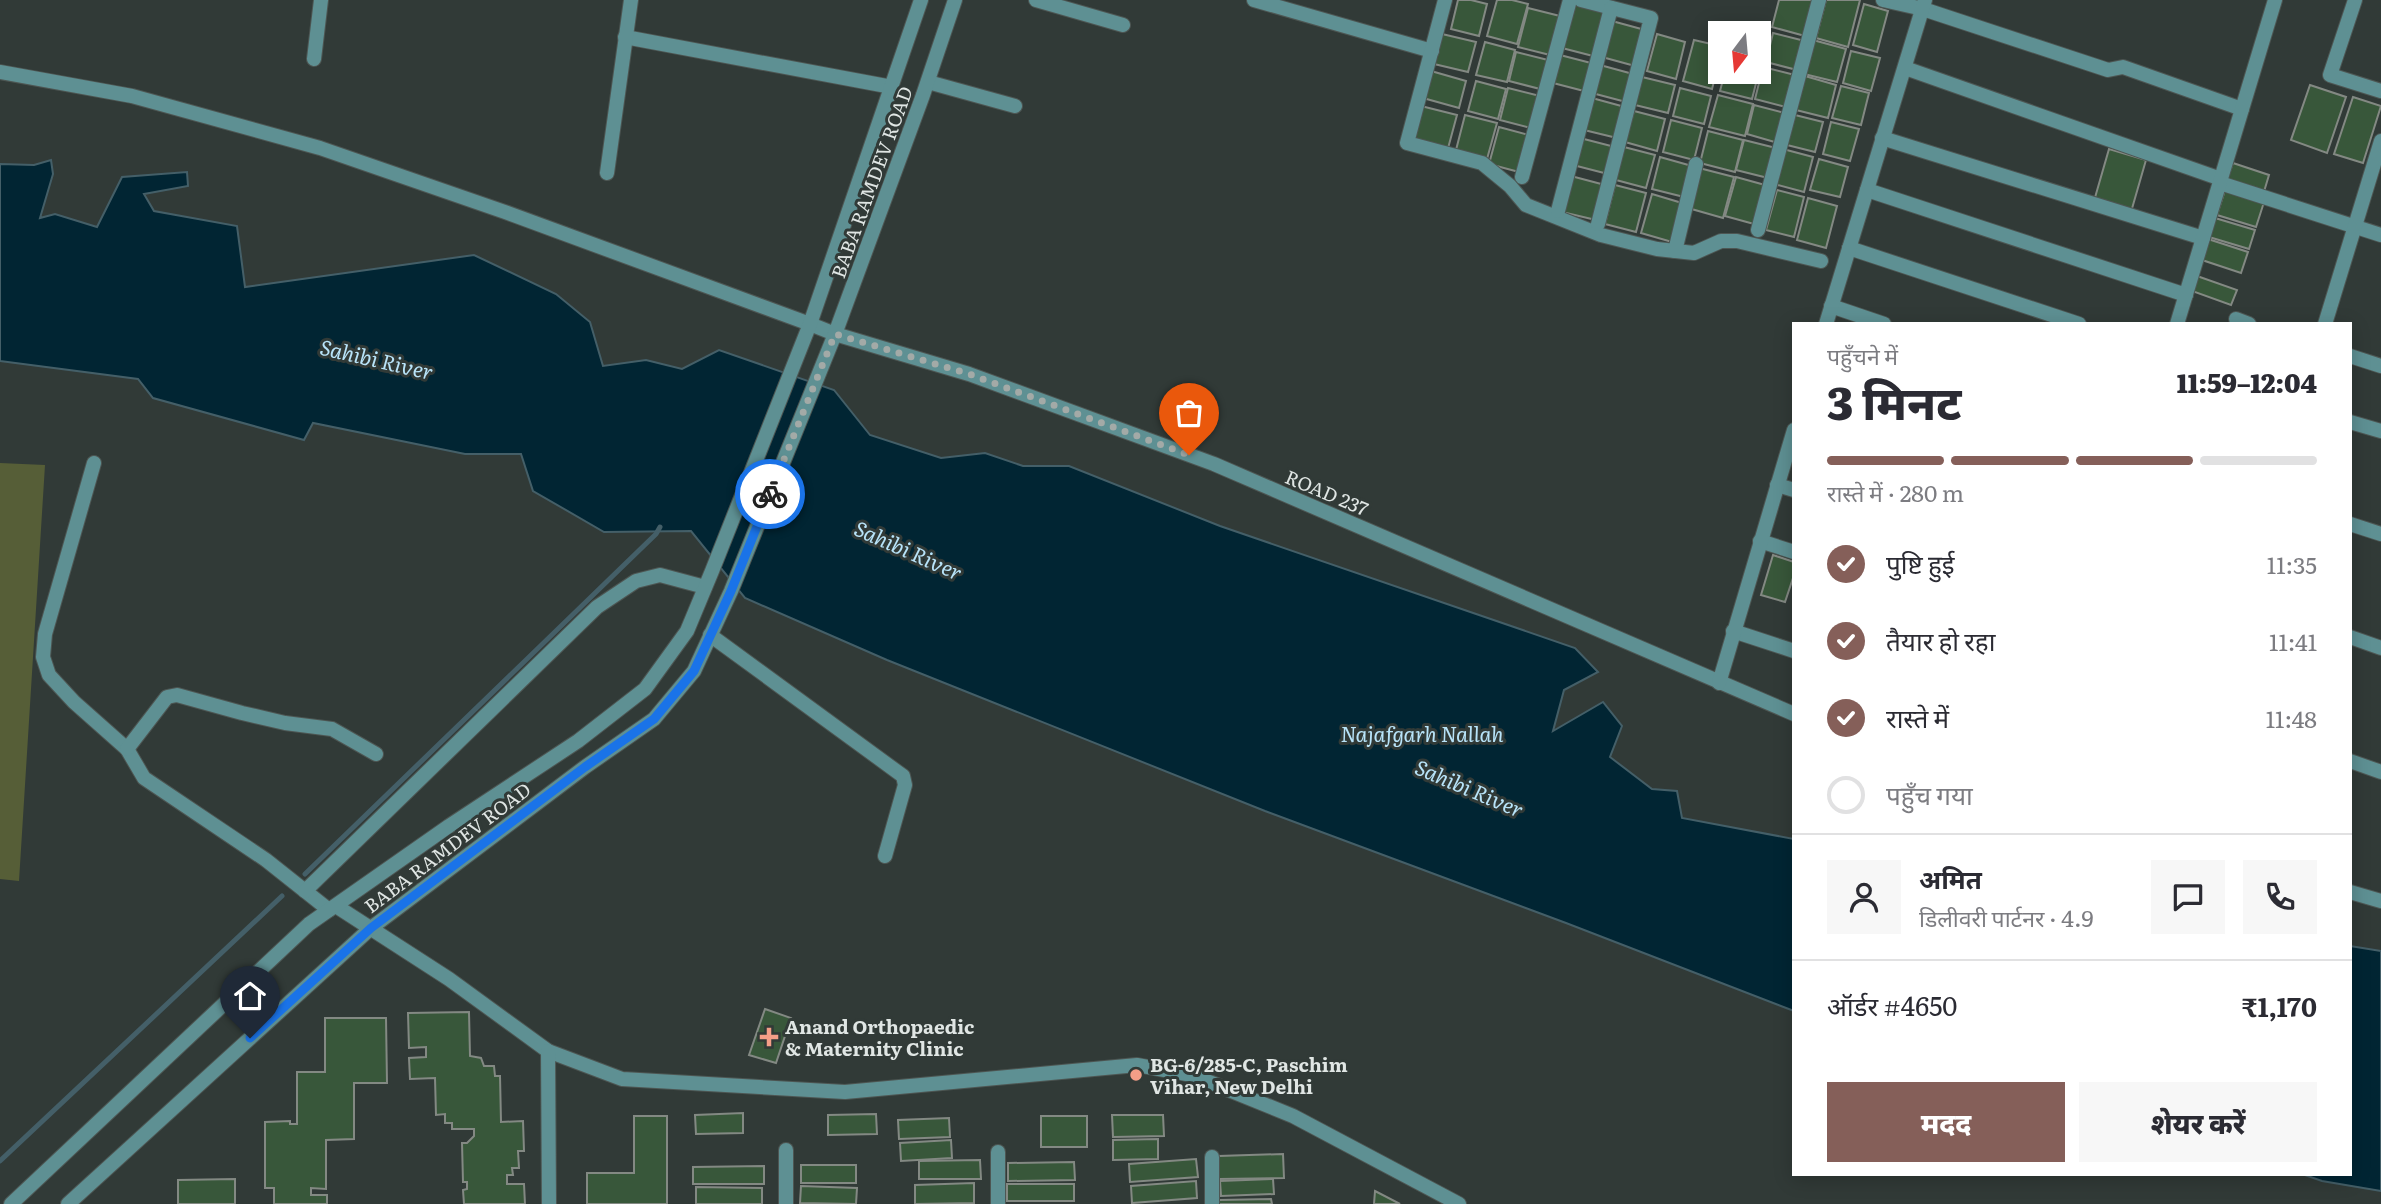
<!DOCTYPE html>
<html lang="hi">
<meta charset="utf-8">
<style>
body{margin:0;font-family:Literata,"Noto Sans Devanagari",serif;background:#f7f7f7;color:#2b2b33;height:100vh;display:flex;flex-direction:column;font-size:26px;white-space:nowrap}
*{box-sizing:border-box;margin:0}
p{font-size:23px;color:#7c7c81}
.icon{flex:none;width:38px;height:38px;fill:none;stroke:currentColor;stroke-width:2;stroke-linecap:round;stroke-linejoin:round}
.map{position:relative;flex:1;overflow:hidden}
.panel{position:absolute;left:1792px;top:322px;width:560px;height:854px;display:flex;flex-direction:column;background:#fff;border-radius:0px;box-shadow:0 4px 18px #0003}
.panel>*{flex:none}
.needle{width:46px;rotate:196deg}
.buttons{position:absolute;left:1708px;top:21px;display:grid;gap:14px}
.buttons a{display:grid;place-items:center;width:63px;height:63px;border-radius:0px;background:#fff;box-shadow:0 4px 18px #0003;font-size:35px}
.pin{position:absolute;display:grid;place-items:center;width:60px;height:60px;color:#fff;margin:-72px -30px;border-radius:50% 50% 50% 0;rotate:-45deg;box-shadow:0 0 7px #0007}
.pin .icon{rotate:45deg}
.courier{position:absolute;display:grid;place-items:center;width:70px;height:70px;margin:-35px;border:5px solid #1a73e8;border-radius:50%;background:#fff;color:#222;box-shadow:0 2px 9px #0007}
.headline em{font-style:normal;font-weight:800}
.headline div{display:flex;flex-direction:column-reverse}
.headline{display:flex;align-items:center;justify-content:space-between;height:119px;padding:0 35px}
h1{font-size:46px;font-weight:800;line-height:52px}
.bar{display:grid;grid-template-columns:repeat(4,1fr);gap:10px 7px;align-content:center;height:84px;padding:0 35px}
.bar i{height:9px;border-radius:5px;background:#e1e1e2}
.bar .current{background:#855f59}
.bar p{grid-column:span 4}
.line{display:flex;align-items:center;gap:18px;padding:0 35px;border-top:2px solid #e1e1e2}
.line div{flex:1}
.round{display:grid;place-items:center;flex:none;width:74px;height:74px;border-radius:0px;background:#f7f7f7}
ol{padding:0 35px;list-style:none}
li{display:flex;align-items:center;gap:21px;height:77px}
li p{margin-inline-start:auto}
li .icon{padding:7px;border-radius:50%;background:#855f59;color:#fff;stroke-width:4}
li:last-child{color:#7c7c81}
li i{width:38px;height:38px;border:4px solid #e1e1e2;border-radius:50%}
.cta{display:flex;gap:14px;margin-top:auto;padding:14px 35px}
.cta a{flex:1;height:80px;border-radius:0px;background:#855f59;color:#fff;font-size:28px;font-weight:800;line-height:80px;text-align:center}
.cta a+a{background:#f7f7f7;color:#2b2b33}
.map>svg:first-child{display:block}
.green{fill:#565e37}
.water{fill:#012533;stroke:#445f68;stroke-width:2}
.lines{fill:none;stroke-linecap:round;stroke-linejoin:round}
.stream{stroke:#445f68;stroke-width:5}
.building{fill:#38573a;stroke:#838983;stroke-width:2}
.minor-casing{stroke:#4d5653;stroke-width:16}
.tertiary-casing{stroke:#4d5653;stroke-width:16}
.minor{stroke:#5e9093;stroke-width:14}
.tertiary{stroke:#5e9093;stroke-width:14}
.done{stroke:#a3aaa7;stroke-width:7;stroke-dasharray:0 12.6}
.route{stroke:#1a73e8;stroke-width:9}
.poi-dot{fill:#f49e87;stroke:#313a37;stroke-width:2.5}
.labels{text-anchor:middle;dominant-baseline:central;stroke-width:6;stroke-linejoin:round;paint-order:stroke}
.street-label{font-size:19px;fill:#e0e6e4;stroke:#313a37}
.poi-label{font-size:19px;font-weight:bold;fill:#e0e6e4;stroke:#313a37;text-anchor:start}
.water-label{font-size:21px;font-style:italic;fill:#b8e4f9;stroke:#313a37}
</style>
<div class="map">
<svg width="2381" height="1204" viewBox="0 0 2381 1204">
<rect width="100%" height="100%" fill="#313a37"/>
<path class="green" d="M0,463l45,2 -26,416 -19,-2z"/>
<g class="water">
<path d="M51,160l2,14 -13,44 15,-4 42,13 25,-50 65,-5 1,14 -44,8 10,17 83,15 8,61 229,-32 82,39 34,28 13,44 43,-6 36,9 37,-19 115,40 36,45 71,23 44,-5 38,13h46l151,60 355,122 23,24 -34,18 -11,41 50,-29 19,24 -12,31 42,32 25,2 5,27 112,21v172l-228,-88 -301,-112 -378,-151 -142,-62 -54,-67 -87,1 -71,-41 -12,-37h-56l-152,-31 -9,17 -151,-42 -15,-19 -138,-18v-197l34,1z"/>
<path d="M2350,946l31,5v240l-59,-10 -20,-7h48z"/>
</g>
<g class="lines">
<g class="stream">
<path d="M305,874l351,-340 4,-7"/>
<path d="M0,1161l282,-265"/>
</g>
</g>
<g class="building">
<path d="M1458,0h13l16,4 -8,32 -28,-7z"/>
<path d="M1497,0h15l16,4 -11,40 -30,-8z"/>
<path d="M1779,0h35l-9,36 -33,-9z"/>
<path d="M1826,0h34l-12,47 -32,-9z"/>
<path d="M1574,3l31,8 -12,45 -31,-8z"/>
<path d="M1864,4l24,7 -11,41 -24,-7z"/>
<path d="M1528,8l32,8 -10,39 -32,-8z"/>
<path d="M1612,21l33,9 -10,36 -33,-9z"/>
<path d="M1773,33l32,8 -8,29 -31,-8z"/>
<path d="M1442,34l34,8 -8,30 -34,-8z"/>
<path d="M1657,34l28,8 -9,37 -29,-8z"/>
<path d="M1694,40l26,6v12l-8,31 -29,-8z"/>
<path d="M1813,40l33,9 -9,33 -33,-8z"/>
<path d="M1485,42l30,8 -8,32 -31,-7z"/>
<path d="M1759,51l5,1 -12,47 -32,-8 5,-19h34z"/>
<path d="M1851,51l29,7 -9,33 -28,-8z"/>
<path d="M1516,52l36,9 -8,29 -35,-9z"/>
<path d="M1560,55l31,8 -7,28 -31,-8z"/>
<path d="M1600,65l33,9 -7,28 -34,-9z"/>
<path d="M1763,67l32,8 -9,32 -31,-8z"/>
<path d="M1431,71l35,10 -7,27 -36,-10z"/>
<path d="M1805,76l31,9 -8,33 -32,-8z"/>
<path d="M1642,77l33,8 -7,28 -33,-8z"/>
<path d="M1476,81l30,8 -8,30 -30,-8z"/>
<path d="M2310,85l36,12 -19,56 -36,-13z"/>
<path d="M1841,86l28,7 -8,32 -29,-7z"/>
<path d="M1508,88l32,8 -9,32 -31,-8z"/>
<path d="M1680,88l31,8 -7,28 -31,-8z"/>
<path d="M1718,95l35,9 -8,32 -36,-9z"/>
<path d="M2353,97l28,9 -18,57 -29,-9z"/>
<path d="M1592,98l33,9 -8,31 -33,-8z"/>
<path d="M1754,105l31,8 -7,30 -31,-9z"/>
<path d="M1421,106l36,9 -10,37 -36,-9z"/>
<path d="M1634,111l31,8 -8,32 -32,-9z"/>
<path d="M1465,115l32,8 -10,36 -31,-9z"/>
<path d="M1795,115l28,7 -8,30 -28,-7z"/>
<path d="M1671,120l31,8 -8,32 -31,-8z"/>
<path d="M1831,122l28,7 -9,32 -27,-7z"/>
<path d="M1499,127l30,8 -10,37 -30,-8z"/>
<path d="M1708,131l35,9 -8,32 -35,-9z"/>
<path d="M1580,138l35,9 -7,27 -35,-9z"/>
<path d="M1744,140l32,8 -8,30 -32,-8z"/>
<path d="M1624,147l31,8 -9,33 -30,-8z"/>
<path d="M1783,149l30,8 -9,35 -30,-8z"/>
<path d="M2109,149l37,11 -15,52 -37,-11z"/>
<path d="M1660,157l32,9 -8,31 -32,-8z"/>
<path d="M1819,159l29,8 -8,30 -30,-7z"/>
<path d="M2233,163l36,12 -6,20 -37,-13z"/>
<path d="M1699,168l35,9 -11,41 -35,-10z"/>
<path d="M1571,176l34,9 -9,35 -34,-8z"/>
<path d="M1736,177l29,8 -11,39 -29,-8z"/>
<path d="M1615,185l31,8 -10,39 -31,-8z"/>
<path d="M2226,187l39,12 -9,28 -39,-12z"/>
<path d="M1777,190l27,7 -10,40 -28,-7z"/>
<path d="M1652,194l30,9 -10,39 -31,-9z"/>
<path d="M1808,198l29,8 -11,42 -29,-8z"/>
<path d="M2215,218l40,12 -6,19 -40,-12z"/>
<path d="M2208,239l40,13 -7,21 -39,-13z"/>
<path d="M2197,276l40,14 -6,15 -39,-14z"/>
<path d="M1773,555l21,7v13l-9,27 -24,-7z"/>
<path d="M765,1009l26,9 -15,45 -27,-8z"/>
<path d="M469,1012l1,44 11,2 3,8h10l1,10h5l1,46 22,-1 1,30h-6l1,17h-7l1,7h-6v9h17l1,20h-61l-1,-14 4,-1v-7h-4l-1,-39h5l7,-7v-7h-22v-6h-7v-9l-9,1 -1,-37 -25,1 -1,-21 17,-1v-10l-17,1 -1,-35z"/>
<path d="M325,1018h61l1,65h-33v56l-28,1v49l-15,-1v7h16v9h-53v-16h-9v-66l25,-1v3h7v-52h28z"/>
<path d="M743,1113v20l-47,1 -1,-19z"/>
<path d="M876,1114l1,20 -49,1v-20z"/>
<path d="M1112,1115h51l1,21 -51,1z"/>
<path d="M634,1116h33v88h-80v-31h47z"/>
<rect x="1041" y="1116" width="46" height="31"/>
<path d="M949,1118l1,19 -51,2 -1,-19z"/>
<path d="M1158,1139v20l-45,1v-20z"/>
<path d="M951,1140l1,18 -51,3 -1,-18z"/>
<path d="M1283,1154l1,24 -65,1v-23z"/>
<path d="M1196,1159l2,18 -68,5 -1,-18z"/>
<path d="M980,1160l1,19h-62v-18z"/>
<path d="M1074,1162l1,18 -67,1v-18z"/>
<rect x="801" y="1165" width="55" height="18"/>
<path d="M764,1166v18h-71v-17z"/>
<path d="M235,1179v25h-57v-24z"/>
<path d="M1273,1179l1,15 -53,2 -1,-15z"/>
<path d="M1196,1181l1,17 -65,5 -1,-17z"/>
<path d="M974,1183v20l-59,1v-19z"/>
<rect x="1007" y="1184" width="67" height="17"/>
<path d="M801,1186l56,2 -1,16 -56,-1z"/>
<path d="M696,1187l66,1v16h-66z"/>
<path d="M1375,1191l25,13h-26z"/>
<path d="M1271,1199l1,5h-53v-4z"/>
</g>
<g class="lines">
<g class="minor-casing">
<g id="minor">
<path d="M1036,0l87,25"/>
<path d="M1254,0l178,51"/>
<path d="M1445,0l-38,143 75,20 28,23 16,19 75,30 56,14 37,4 27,-12h16l84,20"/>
<path d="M1581,0l70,18 -53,206"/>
<path d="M1883,0l40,9 185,61 15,-3 119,42"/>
<path d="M2355,0l-25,75 51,16"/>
<path d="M625,37l267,50"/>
<path d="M314,59l7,-59"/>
<path d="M1905,68l316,111"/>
<path d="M0,72l132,24 188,52 185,64 305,112"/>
<path d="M928,82l87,24"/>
<path d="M1882,138l321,100"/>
<path d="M607,173l24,-173"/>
<path d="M1522,177l48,-177"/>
<path d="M2220,183l161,52"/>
<path d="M1867,190l319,105"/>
<path d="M1558,211l53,-203"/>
<path d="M1758,230l61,-230"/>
<path d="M1849,248l230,76"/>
<path d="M1675,251l21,-87"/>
<path d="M1831,306l53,18"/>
<path d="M2236,319l13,5"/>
<path d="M2177,324l98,-324"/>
<path d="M2325,324l56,-183"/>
<path d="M2350,356l31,10"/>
<path d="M2350,422l31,9"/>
<path d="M94,463l-49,171 -2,23 6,18 25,27 53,47 17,29 122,82 63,50"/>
<path d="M1777,485l17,5"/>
<path d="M2350,524l31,10"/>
<path d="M1760,541l34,11"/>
<path d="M1733,631l61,20"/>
<path d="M710,635l193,141 2,9 -20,71"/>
<path d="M2350,637l31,11"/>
<path d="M127,749l40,-52 10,-2 65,18 43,10 47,6 44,25"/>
<path d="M2350,761l31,11"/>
<path d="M305,891l292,-284 39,-26 24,-6 45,12"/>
<path d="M786,1150v54"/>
<path d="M1212,1157v47"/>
<path d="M998,1204v-52"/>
</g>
</g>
<g class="tertiary-casing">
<g id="tertiary">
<path d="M810,324l25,10 134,40 245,90 580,250"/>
<path d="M1826,324l99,-324"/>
<path d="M1719,683l75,-253"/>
<path d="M2350,892l31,9"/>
<path d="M336,906l113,73 99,72 74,28 223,13 292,-27 55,10 101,41 166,88"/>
<path d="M548,1051l1,153"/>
<path d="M11,1204l298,-280 140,-98 129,-85 67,-52 42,-58 25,-60 98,-247 111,-324"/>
<path d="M68,1204l303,-276 214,-161 69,-48 40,-48 37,-80 104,-257 88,-239 32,-95"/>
</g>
</g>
<use href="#minor" class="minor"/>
<use href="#tertiary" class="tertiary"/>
</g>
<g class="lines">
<path class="done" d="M770,494l65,-160 134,40 220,81"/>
<path class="route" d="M250,1038l121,-110 214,-161 69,-48 40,-48 37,-80 39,-97"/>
</g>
<g class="poi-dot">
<path d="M765.5 1026.5h7v7h7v7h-7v7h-7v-7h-7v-7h7z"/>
<circle cx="1136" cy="1075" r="7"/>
</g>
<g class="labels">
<g class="street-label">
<text transform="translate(871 182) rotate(-70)">BABA RAMDEV ROAD</text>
<text transform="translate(1327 492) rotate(23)">ROAD 237</text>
<text transform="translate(447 847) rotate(-37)">BABA RAMDEV ROAD</text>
</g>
<g class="poi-label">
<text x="785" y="1026">Anand Orthopaedic<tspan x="785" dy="22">&amp; Maternity Clinic</tspan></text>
<text x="1150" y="1064">BG-6/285-C, Paschim<tspan x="1150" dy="22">Vihar, New Delhi</tspan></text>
</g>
<g class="water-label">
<text transform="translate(377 358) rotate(13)">Sahibi River</text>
<text transform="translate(909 549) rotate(24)">Sahibi River</text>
<text x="1422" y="732">Najafgarh Nallah</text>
<text transform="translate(1470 787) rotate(23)">Sahibi River</text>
</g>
</g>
</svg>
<div class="buttons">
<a><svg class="needle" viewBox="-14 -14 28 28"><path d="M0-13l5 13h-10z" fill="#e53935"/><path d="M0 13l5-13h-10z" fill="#7c7c81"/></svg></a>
</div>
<div class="pin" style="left:1189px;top:455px;background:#ea580c"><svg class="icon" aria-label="bag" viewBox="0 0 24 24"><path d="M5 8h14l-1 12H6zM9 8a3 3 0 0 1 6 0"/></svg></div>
<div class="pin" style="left:250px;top:1038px;background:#1f2937"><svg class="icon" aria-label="home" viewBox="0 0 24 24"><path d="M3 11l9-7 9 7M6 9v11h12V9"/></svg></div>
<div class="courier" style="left:770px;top:494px"><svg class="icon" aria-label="bike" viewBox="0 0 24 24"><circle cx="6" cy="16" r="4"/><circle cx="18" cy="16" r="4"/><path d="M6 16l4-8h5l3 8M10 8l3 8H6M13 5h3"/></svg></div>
<section class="panel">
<div class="headline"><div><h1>3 मिनट</h1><p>पहुँचने में</p></div><em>11:59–12:04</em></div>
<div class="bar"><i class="current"></i><i class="current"></i><i class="current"></i><i></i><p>रास्ते में · 280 m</p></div>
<ol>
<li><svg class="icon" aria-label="check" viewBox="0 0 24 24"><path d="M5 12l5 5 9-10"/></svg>पुष्टि हुई<p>11:35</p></li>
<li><svg class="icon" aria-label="check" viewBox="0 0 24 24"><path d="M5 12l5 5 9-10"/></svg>तैयार हो रहा<p>11:41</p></li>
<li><svg class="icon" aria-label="check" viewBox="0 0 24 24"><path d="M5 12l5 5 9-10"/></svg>रास्ते में<p>11:48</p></li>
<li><i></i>पहुँच गया</li>
</ol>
<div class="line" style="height:126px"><a class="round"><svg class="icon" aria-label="person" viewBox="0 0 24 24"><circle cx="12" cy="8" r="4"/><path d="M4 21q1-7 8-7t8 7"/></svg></a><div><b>अमित</b><p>डिलीवरी पार्टनर · 4.9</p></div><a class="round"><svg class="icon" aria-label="chat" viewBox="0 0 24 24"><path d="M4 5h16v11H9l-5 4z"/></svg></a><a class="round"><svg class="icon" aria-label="phone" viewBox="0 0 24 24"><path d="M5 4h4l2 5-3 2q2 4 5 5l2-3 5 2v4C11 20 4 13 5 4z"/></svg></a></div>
<div class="line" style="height:91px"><div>ऑर्डर #4650</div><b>₹1,170</b></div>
<div class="cta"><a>मदद</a><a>शेयर करें</a></div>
</section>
</div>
